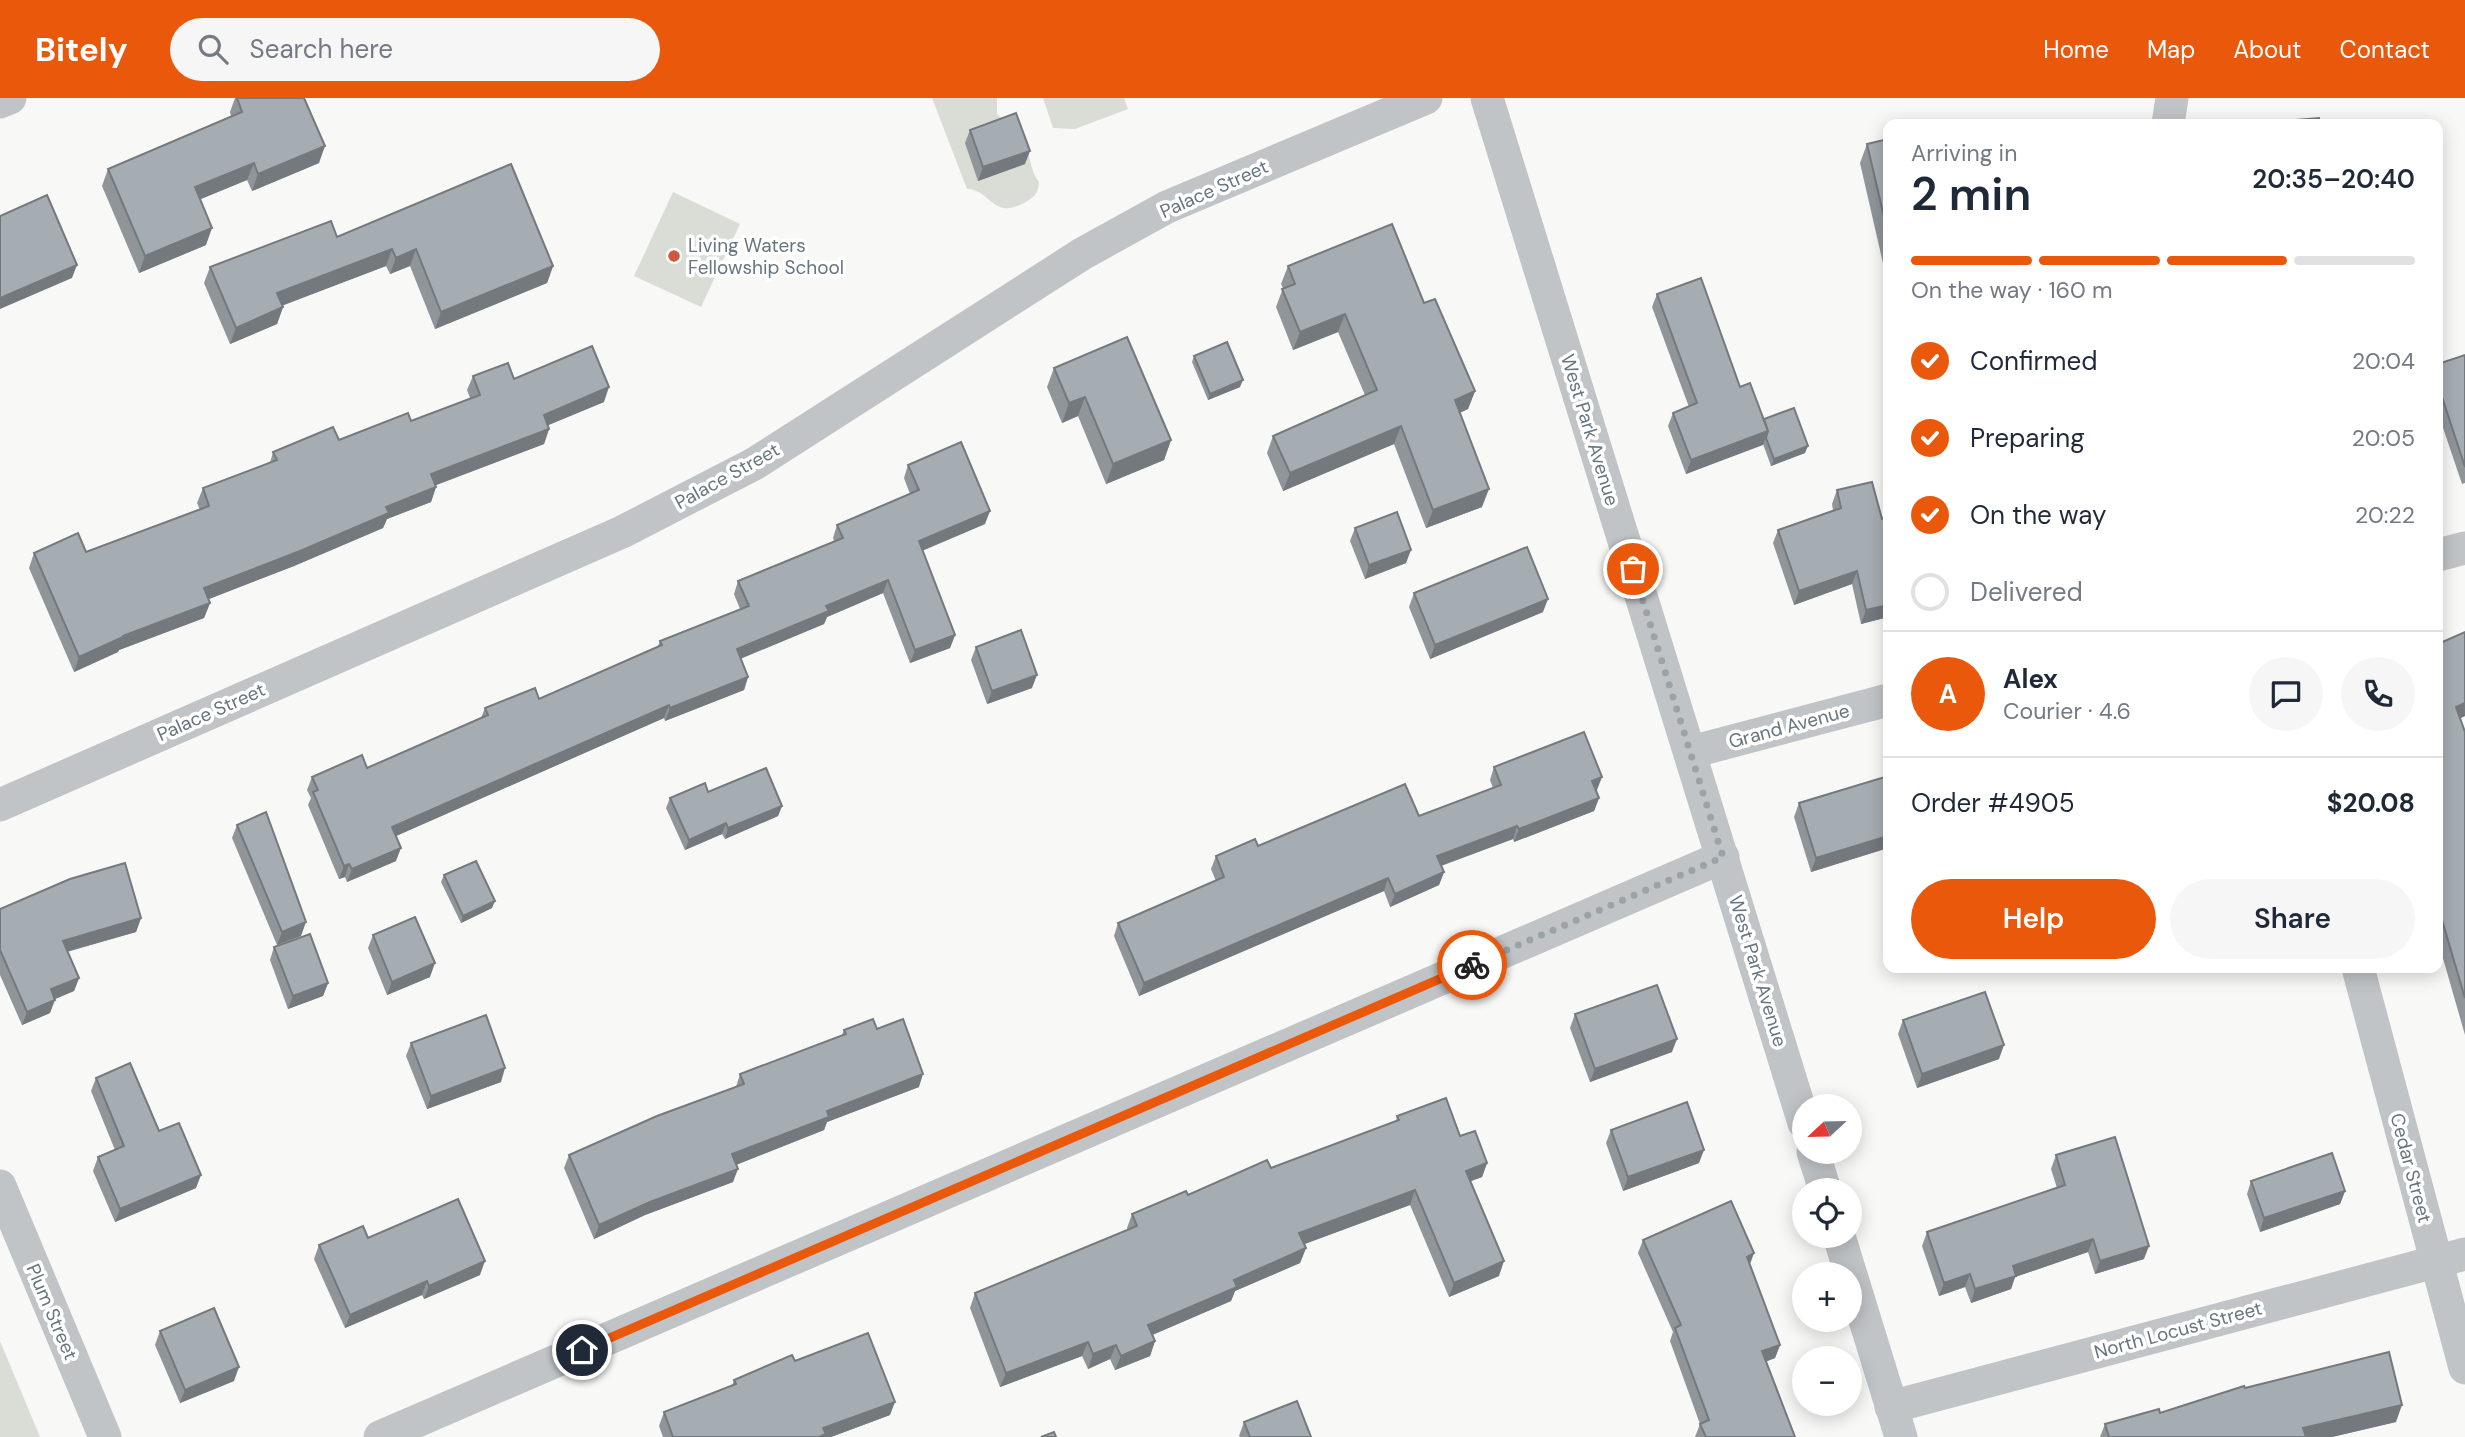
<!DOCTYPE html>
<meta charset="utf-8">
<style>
body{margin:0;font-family:"DM Sans",sans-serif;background:#f6f6f7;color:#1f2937;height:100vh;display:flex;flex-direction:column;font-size:26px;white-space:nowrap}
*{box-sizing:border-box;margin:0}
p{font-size:23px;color:#747a83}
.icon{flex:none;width:38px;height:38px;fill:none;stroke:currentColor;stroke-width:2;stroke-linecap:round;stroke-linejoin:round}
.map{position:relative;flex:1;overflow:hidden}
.drawer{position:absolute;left:1883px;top:21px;width:560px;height:854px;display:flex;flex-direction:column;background:#fff;border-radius:14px;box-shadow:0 4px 18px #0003}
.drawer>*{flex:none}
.needle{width:46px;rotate:248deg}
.controls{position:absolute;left:1792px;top:996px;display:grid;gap:14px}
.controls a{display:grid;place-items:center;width:70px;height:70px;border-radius:50%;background:#fff;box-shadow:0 4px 18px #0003;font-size:35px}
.pin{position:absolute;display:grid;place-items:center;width:60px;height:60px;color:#fff;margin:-30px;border:4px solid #fff;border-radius:50%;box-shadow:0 2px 7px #0007}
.courier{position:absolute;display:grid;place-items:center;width:70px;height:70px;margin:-35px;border:5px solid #ea580c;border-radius:50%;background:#fff;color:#222;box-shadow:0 2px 9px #0007}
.head em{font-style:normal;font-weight:600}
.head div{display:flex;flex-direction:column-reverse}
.head{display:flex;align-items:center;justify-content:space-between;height:119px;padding:0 28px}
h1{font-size:46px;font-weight:600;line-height:52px}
.bar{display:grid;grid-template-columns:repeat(4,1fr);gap:10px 7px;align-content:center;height:84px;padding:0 28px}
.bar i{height:9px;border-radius:5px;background:#e0e1e3}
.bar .current{background:#ea580c}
.bar p{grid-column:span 4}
.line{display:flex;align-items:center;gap:18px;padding:0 28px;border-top:2px solid #e0e1e3}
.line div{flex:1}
.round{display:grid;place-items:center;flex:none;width:74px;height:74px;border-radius:37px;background:#f6f6f7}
ol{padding:0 28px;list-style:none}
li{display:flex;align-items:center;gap:21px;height:77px}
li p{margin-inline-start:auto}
li .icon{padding:7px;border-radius:50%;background:#ea580c;color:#fff;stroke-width:4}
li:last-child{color:#747a83}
li i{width:38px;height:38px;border:4px solid #e0e1e3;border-radius:50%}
.cta{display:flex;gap:14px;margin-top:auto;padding:14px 28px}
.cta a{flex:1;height:80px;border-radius:42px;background:#ea580c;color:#fff;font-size:28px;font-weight:600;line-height:80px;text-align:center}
.cta a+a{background:#f6f6f7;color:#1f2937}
header{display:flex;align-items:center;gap:42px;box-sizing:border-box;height:98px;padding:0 35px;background:#ea580c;color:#fff}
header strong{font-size:33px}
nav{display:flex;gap:38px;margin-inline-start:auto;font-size:24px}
.search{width:490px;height:63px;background:#f6f6f7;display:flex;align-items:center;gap:18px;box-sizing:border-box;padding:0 24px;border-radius:38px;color:#747a83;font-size:26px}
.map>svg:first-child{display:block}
.green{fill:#d9ddd6}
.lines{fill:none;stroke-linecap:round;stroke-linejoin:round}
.minor{stroke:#c0c4c7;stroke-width:33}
.wall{fill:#8f9599}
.shaded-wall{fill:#74797d}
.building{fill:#a6adb2;stroke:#74797d;stroke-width:2}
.done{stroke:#99a3a8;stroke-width:7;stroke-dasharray:0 12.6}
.route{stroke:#ea580c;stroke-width:9}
.poi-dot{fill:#cf593f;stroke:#fff;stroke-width:2.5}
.labels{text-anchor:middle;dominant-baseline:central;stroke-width:7;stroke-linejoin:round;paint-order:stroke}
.street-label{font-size:19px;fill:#66757e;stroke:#fff}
.poi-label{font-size:19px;fill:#66757e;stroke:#fff;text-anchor:start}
</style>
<header>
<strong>Bitely</strong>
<div class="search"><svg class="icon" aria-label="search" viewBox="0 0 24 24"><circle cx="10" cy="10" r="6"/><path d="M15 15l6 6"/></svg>Search here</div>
<nav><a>Home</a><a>Map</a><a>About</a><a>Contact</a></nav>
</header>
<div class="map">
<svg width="2465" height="1339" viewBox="0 0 2465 1339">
<rect width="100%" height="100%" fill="#f8f8f6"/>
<g class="green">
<path d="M932,0h65v16c7,7 17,12 23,19 11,15 8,35 19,49 -1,13 -5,15 -15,21 -31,17 -33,-13 -57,-14z"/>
<path d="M1043,0h81l4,11 -53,20 -22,-1z"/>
<path d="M673,94l67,32 -39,83 -67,-31z"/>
<path d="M0,1243l40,96h-40z"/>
</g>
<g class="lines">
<g class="minor">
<path d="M1487,0l317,1025"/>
<path d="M0,4l10,-4"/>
<path d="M2168,26l4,-26"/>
<path d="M2438,457l27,-7"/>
<path d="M1691,654l197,-52"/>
<path d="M0,707l622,-273 132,-68 328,-210 85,-47 259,-109"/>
<path d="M2358,870l107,400"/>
<path d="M1813,1054l12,38"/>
<path d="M0,1088l105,251"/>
<path d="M1839,1138l62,201"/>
<path d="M1891,1309l574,-153"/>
<path d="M380,1339l1343,-580"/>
</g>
</g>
<g class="wall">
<path d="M235,0h69l15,65 -67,28 -5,-11 -47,19 6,46 -67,28 -37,-87 6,-17 123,-53 -1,-4z"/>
<path d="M970,32l55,34 -47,17 -13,-38z"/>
<path d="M1888,41v146l-28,-122 7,-19z"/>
<path d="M337,139l216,29 -6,17 -112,46 -25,-63 -20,8 -4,-8 -104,39 1,2 -6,17 -47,20 -26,-61 6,-16z"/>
<path d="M1288,168l136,37 51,88 -7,18 -8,4 22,94 -56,21 -32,-84 -111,47 -16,-38 6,-17 92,-41 -27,-63 -45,18 -17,-43 7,-19 -2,-4z"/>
<path d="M1657,196l83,93 24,32 41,34 -34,13 -8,-22 -77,30 -18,-48 5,-13 16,-6 -37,-100z"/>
<path d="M2465,257v128l-3,1 -24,-71v-49z"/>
<path d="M1194,258l46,31 -32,13 -16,-38z"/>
<path d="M1054,270l117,72 -7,20 -58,24 -28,-68 -16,7 -15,-36z"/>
<path d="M473,278l41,3 90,23 -56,23 1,4 -5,15 -109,41 1,2 -5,15 -44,17 -4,9 -89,38 -86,33 2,4 -6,15 -85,32 -1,2 -44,20 -45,-104 5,-15 52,-1 114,-42 -3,-7 6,-15 67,-25 3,-11 66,-12 72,-19 59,-23 -3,-8z"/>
<path d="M908,367l77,59 -63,27 33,84 -5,13 -40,15 -27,-70 -56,24 -3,7 -83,34 7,19 -4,13 -79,31 -1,-3 -268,118v25l-49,21 -2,-5 -6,2 -31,-74 3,-7 -4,-8 5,-13 55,-9 114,-50 4,-10 54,-9 119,-53 2,-5 80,-32 -6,-15 4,-13 96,-40 -1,-3 4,-13 73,-31 -6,-16z"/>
<path d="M1837,392l51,127 -27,7 -9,-40 -58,21 -21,-62 5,-13 55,-20 -1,-6z"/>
<path d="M1355,430l51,35 -41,16 -15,-38z"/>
<path d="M1414,495l129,19 -113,47 -21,-52z"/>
<path d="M2465,534v84l-5,2 5,14v303l-27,-94v-297z"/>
<path d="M976,549l56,41 -45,16 -16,-44z"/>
<path d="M1494,669l103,23h-1l3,8 -5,13 -80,31 -1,-3 -72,27 3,6 -5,13 -49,22 -6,-16 -245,105 -25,-60 4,-13 98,-42 -5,-12 5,-13 42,-10 161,-30 74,-28 -3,-8z"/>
<path d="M1888,678v72l-77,24 -17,-55 5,-14z"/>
<path d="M708,694l74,14 -4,10 -53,23 -3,-5 -37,16 -19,-42 4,-10z"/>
<path d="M237,727l64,111 -24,9 -45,-107z"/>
<path d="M444,777l48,33 -31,15 -20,-41z"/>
<path d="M0,811l141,9 -5,14 -69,20 12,26 -5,13 -20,8 -4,14 -28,12 -22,-50z"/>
<path d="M373,837l57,42 -43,18 -19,-47z"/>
<path d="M274,849l54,36 -5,13 -35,13 -18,-49z"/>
<path d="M1575,916l97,38 -82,30 -20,-54z"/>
<path d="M1903,922l96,39 -82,29 -19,-54z"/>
<path d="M877,931l42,58 -92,35 -3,8 -88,35 -3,17 -88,33 -51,24 -30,-71 5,-13 167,-68 4,-13 102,-39 2,-5z"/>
<path d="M411,945l90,39 -74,27 -21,-53z"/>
<path d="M96,980l63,53 37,57 -81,34 -22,-51 5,-14 17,-7 -24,-59z"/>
<path d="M1397,1018l63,20 27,27 -5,14 -12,4 29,95 -50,21 -39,-92 -106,39 2,4 -6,15 -65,28 -4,10 -79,34 3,6 -5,15 -35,14 -5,-11 -22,10 -6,-13 -82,31 -30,-79 5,-15 153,-62 -1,-3 5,-14 139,-46 125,-47z"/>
<path d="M1611,1032l88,33 -76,28 -17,-48z"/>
<path d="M2056,1057l88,104 -49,15 -7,-22 -73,25 -4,12 -40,14 -6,-16 -26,9 -17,-50 5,-14 130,-44 -6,-19z"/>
<path d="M2251,1083l94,10 -5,13 -80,28 -13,-38z"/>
<path d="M368,1140l112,37 -56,24 -2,-4 -77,33 -31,-69 5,-14z"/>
<path d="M1643,1142l107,25 30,80 -5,13 -9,3 29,76h-100l5,-13 -30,-83 3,-9 -35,-79z"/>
<path d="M160,1233l74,50 -54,22 -25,-58z"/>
<path d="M795,1263l95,54 -59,22h-168l-4,-11 5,-14 68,-26 2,-6z"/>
<path d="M2245,1290l151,34 -64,15h-232l5,-13 55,-11z"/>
<path d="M1244,1324l67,15h-71l-1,-1z"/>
</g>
<g class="shaded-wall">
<path d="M325,48l-6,17 -67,28 6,-17z"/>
<path d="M1030,53l-5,13 -47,17 5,-14z"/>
<path d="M254,65l-7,17 -58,24 6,-17z"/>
<path d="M212,130l-6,17 -67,28 6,-17z"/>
<path d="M392,151l-6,17 -115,44 6,-17z"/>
<path d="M416,151l-6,17 -20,8 6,-16z"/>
<path d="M77,167l-5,13 -72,31v-11z"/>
<path d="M553,168l-6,17 -112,46 6,-17z"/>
<path d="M283,209l-6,17 -47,20 6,-16z"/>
<path d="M1345,216l-7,18 -45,18 7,-18z"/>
<path d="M1243,282l-3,7 -32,13 2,-6z"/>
<path d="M609,289l-5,15 -65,27 5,-14z"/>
<path d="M1475,293l-7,18 -20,8 7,-17z"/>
<path d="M1085,299l-7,19 -16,7 7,-20z"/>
<path d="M1401,328l-7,18 -111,47 7,-18z"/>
<path d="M549,331l-5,15 -118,45 5,-15z"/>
<path d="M1768,333l-5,14 -77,29 5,-14z"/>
<path d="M1171,342l-7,20 -58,24 7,-20z"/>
<path d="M1808,348l-3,7 -34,13 3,-7z"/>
<path d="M436,389l-5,15 -44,17 -4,9 -89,38 -95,37 5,-15 182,-81z"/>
<path d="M1489,391l-7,18 -56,21 7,-18z"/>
<path d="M990,413l-5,13 -71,30 5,-13z"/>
<path d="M1411,452l-5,13 -41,16 4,-14z"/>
<path d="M1857,473l-5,13 -58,21 5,-14z"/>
<path d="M888,482l-5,13 -56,24 -3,7 -91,38 4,-13 89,-43z"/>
<path d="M1548,501l-5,13 -113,47 5,-14z"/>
<path d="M210,505l-6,15 -85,32 -1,2 -44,20 5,-15 44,-21z"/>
<path d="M1888,507v12l-27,7 5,-14z"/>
<path d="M955,537l-5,13 -40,15 5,-13z"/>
<path d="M1037,577l-5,13 -45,16 5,-13z"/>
<path d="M748,579l-4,13 -79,31 5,-13z"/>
<path d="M2465,605v13l-15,7 6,-16z"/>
<path d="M669,607l-5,13 -277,122 5,-13z"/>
<path d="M1602,679l-5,13 -10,4 5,-13z"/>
<path d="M1599,700l-5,13 -80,31 5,-13z"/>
<path d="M782,708l-4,10 -53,23 3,-11z"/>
<path d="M726,725l-4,11 -37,16 4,-10z"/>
<path d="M1517,728l-4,13 -81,30 5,-13z"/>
<path d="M1888,738v12l-77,24 5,-14z"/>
<path d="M401,750l-5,13 -49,21 5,-13z"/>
<path d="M349,766l-4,13 -6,2 5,-13z"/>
<path d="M1444,774l-5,13 -49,22 5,-13z"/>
<path d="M1388,780l-4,13 -245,105 5,-13z"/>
<path d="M495,803l-3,7 -31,15 2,-7z"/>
<path d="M141,820l-5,14 -78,22 5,-13z"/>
<path d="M306,824l-5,14 -24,9 5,-13z"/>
<path d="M435,865l-5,14 -43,18 5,-13z"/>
<path d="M79,880l-5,13 -28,12 5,-14z"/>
<path d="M328,885l-5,13 -35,13 5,-13z"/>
<path d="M55,902l-5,13 -28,12 5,-13z"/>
<path d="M1677,941l-5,13 -82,30 5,-13z"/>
<path d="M2004,947l-5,14 -82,29 5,-14z"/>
<path d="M505,970l-4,14 -74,27 4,-13z"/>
<path d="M923,976l-4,13 -92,35 -3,8 -96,38 4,-14 95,-43z"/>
<path d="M1704,1052l-5,13 -76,28 5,-14z"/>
<path d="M1487,1065l-5,14 -21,8 5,-14z"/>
<path d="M738,1071l-5,13 -88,33 -51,24 5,-14 51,-23z"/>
<path d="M201,1077l-5,13 -81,34 5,-13z"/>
<path d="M1415,1092l-5,15 -116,43 5,-15z"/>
<path d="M2345,1093l-5,13 -80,28 4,-14z"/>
<path d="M2093,1141l-5,13 -73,25 -4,12 -40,14 4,-14 38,-23z"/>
<path d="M2149,1148l-5,13 -49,15 5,-13z"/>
<path d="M1306,1150l-6,15 -65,28 -4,10 -88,38 5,-14 86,-45z"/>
<path d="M1754,1155l-5,14 -2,-10z"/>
<path d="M485,1163l-5,14 -56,24 5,-13z"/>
<path d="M1504,1163l-5,15 -50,21 5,-14z"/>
<path d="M1970,1176l-5,13 -26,9 5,-13z"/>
<path d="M427,1183l-5,14 -77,33 5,-13z"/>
<path d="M1155,1243l-5,15 -35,14 6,-14z"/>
<path d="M1088,1244l-6,14 -82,31 6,-14z"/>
<path d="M1116,1247l-6,14 -22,10 5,-15z"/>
<path d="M1780,1247l-5,13 -17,7 4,-14z"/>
<path d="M239,1269l-5,14 -54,22 5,-13z"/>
<path d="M895,1304l-5,13 -59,22h-12l4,-9z"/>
<path d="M2402,1307l-6,17 -64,15h-32l3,-9z"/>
</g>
<g class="building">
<path d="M237,0h67l21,48 -67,28 -4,-11 -59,24 17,41 -67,28 -37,-87 134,-57z"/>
<path d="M1016,15l14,38 -47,16 -13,-37z"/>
<path d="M2319,20v6h-46l-1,-2z"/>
<path d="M1888,41v95l-21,-90z"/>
<path d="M511,66l42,102 -112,46 -25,-63 -20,9 -4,-9 -115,44 6,14 -47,21 -26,-61 121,-46 6,16z"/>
<path d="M47,97l30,70 -77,33v-82z"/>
<path d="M1392,126l32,79 11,-4 40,92 -20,9 34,89 -56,21 -32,-84 -111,47 -17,-37 104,-46 -32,-76 -45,18 -18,-43 13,-5 -7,-18z"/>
<path d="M1701,180l39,109 10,-4 18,48 -77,29 -18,-47 24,-10 -40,-109z"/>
<path d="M1127,239l44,103 -58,24 -28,-67 -16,6 -15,-35z"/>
<path d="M1227,244l16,38 -33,14 -16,-38z"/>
<path d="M592,248l17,41 -65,28 5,14 -118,45 5,13 -50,20 3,6 -89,38 -96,37 6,15 -87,33v1l-44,20 -45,-104 44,-20 8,19 123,-46 -6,-18 74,-28 -4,-8 60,-25 6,13 69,-27 3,8 69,-26 -7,-19 35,-13 6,16z"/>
<path d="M2465,257v112l-27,-82v-21z"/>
<path d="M1794,310l14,38 -34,13 -8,-21 2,-7 -4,-12z"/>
<path d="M961,344l29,69 -71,30 36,94 -40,15 -27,-70 -62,26 3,5 -92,38 11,28 -78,31 -1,-3 -277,122 9,21 -49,21 -3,-5 -5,2 -31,-74 5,-2 -6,-13 50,-22 5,13 121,-53 -3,-7 50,-20 4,11 123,-54 -2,-4 89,-35 -11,-25 105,-43 -6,-13 82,-35 -11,-25z"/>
<path d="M1872,384l10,37 6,-2v88l-22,5 -9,-39 -58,20 -21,-61 63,-22 -4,-18z"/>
<path d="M1397,414l14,38 -42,15 -14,-37z"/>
<path d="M1527,449l21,52 -113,46 -21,-52z"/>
<path d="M1021,532l16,45 -45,16 -16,-44z"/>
<path d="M2465,534v71l-9,4 9,25v266l-26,-88 -1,1v-267z"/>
<path d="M1584,634l18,45 -10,4 7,17 -80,31 -2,-3 -80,30 7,16 -49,22 -7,-16 -244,105 -26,-60 106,-46 -8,-21 39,-17 3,7 147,-62 14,32 82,-31 -7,-18z"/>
<path d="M766,670l16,38 -54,22 -2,-5 -37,17 -19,-42 35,-15 3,9z"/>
<path d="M1888,678v60l-72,22 -17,-55z"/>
<path d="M266,714l40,110 -24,10 -45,-107z"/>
<path d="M476,763l19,40 -32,15 -19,-41z"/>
<path d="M125,765l16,55 -78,23 16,37 -28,11 4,11 -28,12 -27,-62v-41l70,-30z"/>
<path d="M415,819l20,46 -43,19 -19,-47z"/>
<path d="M310,836l18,49 -35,13 -19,-49z"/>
<path d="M1657,887l20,54 -82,30 -20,-55z"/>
<path d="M1985,894l19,53 -82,29 -19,-54z"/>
<path d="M486,917l19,53 -74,28 -20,-53z"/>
<path d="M873,921l4,10 26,-10 20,55 -96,37 2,6 -97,37 6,15 -88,33 -51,23 -30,-70 88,-39 87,-32 -4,-10 106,-40 -2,-4z"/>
<path d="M130,965l29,68 20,-8 22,52 -81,34 -22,-52 26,-11 -28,-68z"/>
<path d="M1446,1000l14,38 15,-5 12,32 -21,8 38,90 -50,22 -39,-93 -116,43 7,15 -72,32 3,7 -89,38 7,16 -34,15 -5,-11 -23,9 -5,-12 -82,31 -31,-80 162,-67 -5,-12 54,-23 2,4 79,-35 4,8 128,-48 -2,-4z"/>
<path d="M1687,1004l17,48 -76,27 -17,-47z"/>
<path d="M2115,1039l34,109 -49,15 -7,-22 -80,27 3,10 -41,13 -5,-15 -26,9 -17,-51 138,-47 -9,-30z"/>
<path d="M2332,1055l13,38 -81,27 -13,-37z"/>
<path d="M458,1101l27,62 -56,25 -2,-5 -77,34 -31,-70 44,-19 5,12z"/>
<path d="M1731,1103l23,52 -7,4 33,88 -18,6 33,86h-89l-6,-13 9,-4 -34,-92 6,-3 -38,-85z"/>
<path d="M214,1210l25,59 -54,23 -25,-59z"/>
<path d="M868,1235l27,69 -72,26 3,6 -7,3h-146l-9,-25 72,-28 -2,-4 58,-25 3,6z"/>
<path d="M2389,1254l13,53 -99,23 3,9h-197l-4,-13 54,-15 1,4 84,-27 1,2z"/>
<path d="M1297,1303l14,36h-61l-6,-15z"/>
<path d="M1054,1334l2,5h-15z"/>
</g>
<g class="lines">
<path class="done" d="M1472,867l251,-108 -90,-288"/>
<path class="route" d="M582,1252l890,-385"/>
</g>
<circle class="poi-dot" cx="674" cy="158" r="7"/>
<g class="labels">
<g class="street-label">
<text transform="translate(1214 91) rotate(-24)">Palace Street</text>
<text transform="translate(1590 332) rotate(73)">West Park Avenue</text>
<text transform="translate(727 378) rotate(-29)">Palace Street</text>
<text transform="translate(211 614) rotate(-24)">Palace Street</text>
<text transform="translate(1789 628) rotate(-15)">Grand Avenue</text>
<text transform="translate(1758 873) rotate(73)">West Park Avenue</text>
<text transform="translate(2411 1070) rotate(75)">Cedar Street</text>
<text transform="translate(52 1214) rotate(67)">Plum Street</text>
<text transform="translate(2178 1232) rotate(-15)">North Locust Street</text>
</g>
<g class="poi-label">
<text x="688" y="147">Living Waters<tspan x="688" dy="22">Fellowship School</tspan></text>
</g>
</g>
</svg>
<div class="controls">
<a><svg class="needle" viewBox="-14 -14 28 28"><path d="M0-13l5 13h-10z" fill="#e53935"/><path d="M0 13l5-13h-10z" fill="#747a83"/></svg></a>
<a><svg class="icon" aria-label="locate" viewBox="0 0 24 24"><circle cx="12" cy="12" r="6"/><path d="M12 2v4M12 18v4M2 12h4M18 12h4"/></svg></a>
<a>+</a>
<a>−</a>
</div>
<div class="pin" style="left:1633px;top:471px;background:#ea580c"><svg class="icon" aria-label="bag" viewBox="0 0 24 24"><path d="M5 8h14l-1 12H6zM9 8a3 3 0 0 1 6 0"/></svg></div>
<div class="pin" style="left:582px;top:1252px;background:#1f2937"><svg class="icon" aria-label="home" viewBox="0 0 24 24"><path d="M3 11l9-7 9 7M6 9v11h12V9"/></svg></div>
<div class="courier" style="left:1472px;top:867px"><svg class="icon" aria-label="bike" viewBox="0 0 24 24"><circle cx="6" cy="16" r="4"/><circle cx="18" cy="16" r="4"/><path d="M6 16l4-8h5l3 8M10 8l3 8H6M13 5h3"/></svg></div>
<section class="drawer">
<div class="head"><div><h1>2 min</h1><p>Arriving in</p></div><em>20:35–20:40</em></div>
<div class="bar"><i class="current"></i><i class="current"></i><i class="current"></i><i></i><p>On the way · 160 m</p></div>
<ol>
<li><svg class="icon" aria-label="check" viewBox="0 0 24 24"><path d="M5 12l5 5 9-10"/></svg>Confirmed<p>20:04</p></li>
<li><svg class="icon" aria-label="check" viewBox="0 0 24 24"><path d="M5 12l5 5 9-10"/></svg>Preparing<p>20:05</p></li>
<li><svg class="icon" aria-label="check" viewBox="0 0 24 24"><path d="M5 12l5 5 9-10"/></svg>On the way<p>20:22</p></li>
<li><i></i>Delivered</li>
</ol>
<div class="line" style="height:126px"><b class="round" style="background:#ea580c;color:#fff">A</b><div><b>Alex</b><p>Courier · 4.6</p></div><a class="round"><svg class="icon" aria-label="chat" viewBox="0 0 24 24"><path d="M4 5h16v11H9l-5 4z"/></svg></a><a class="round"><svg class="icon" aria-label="phone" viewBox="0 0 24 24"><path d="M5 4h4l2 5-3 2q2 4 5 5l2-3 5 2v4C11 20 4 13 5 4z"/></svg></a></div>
<div class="line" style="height:91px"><div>Order #4905</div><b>$20.08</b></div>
<div class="cta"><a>Help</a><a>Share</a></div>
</section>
</div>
